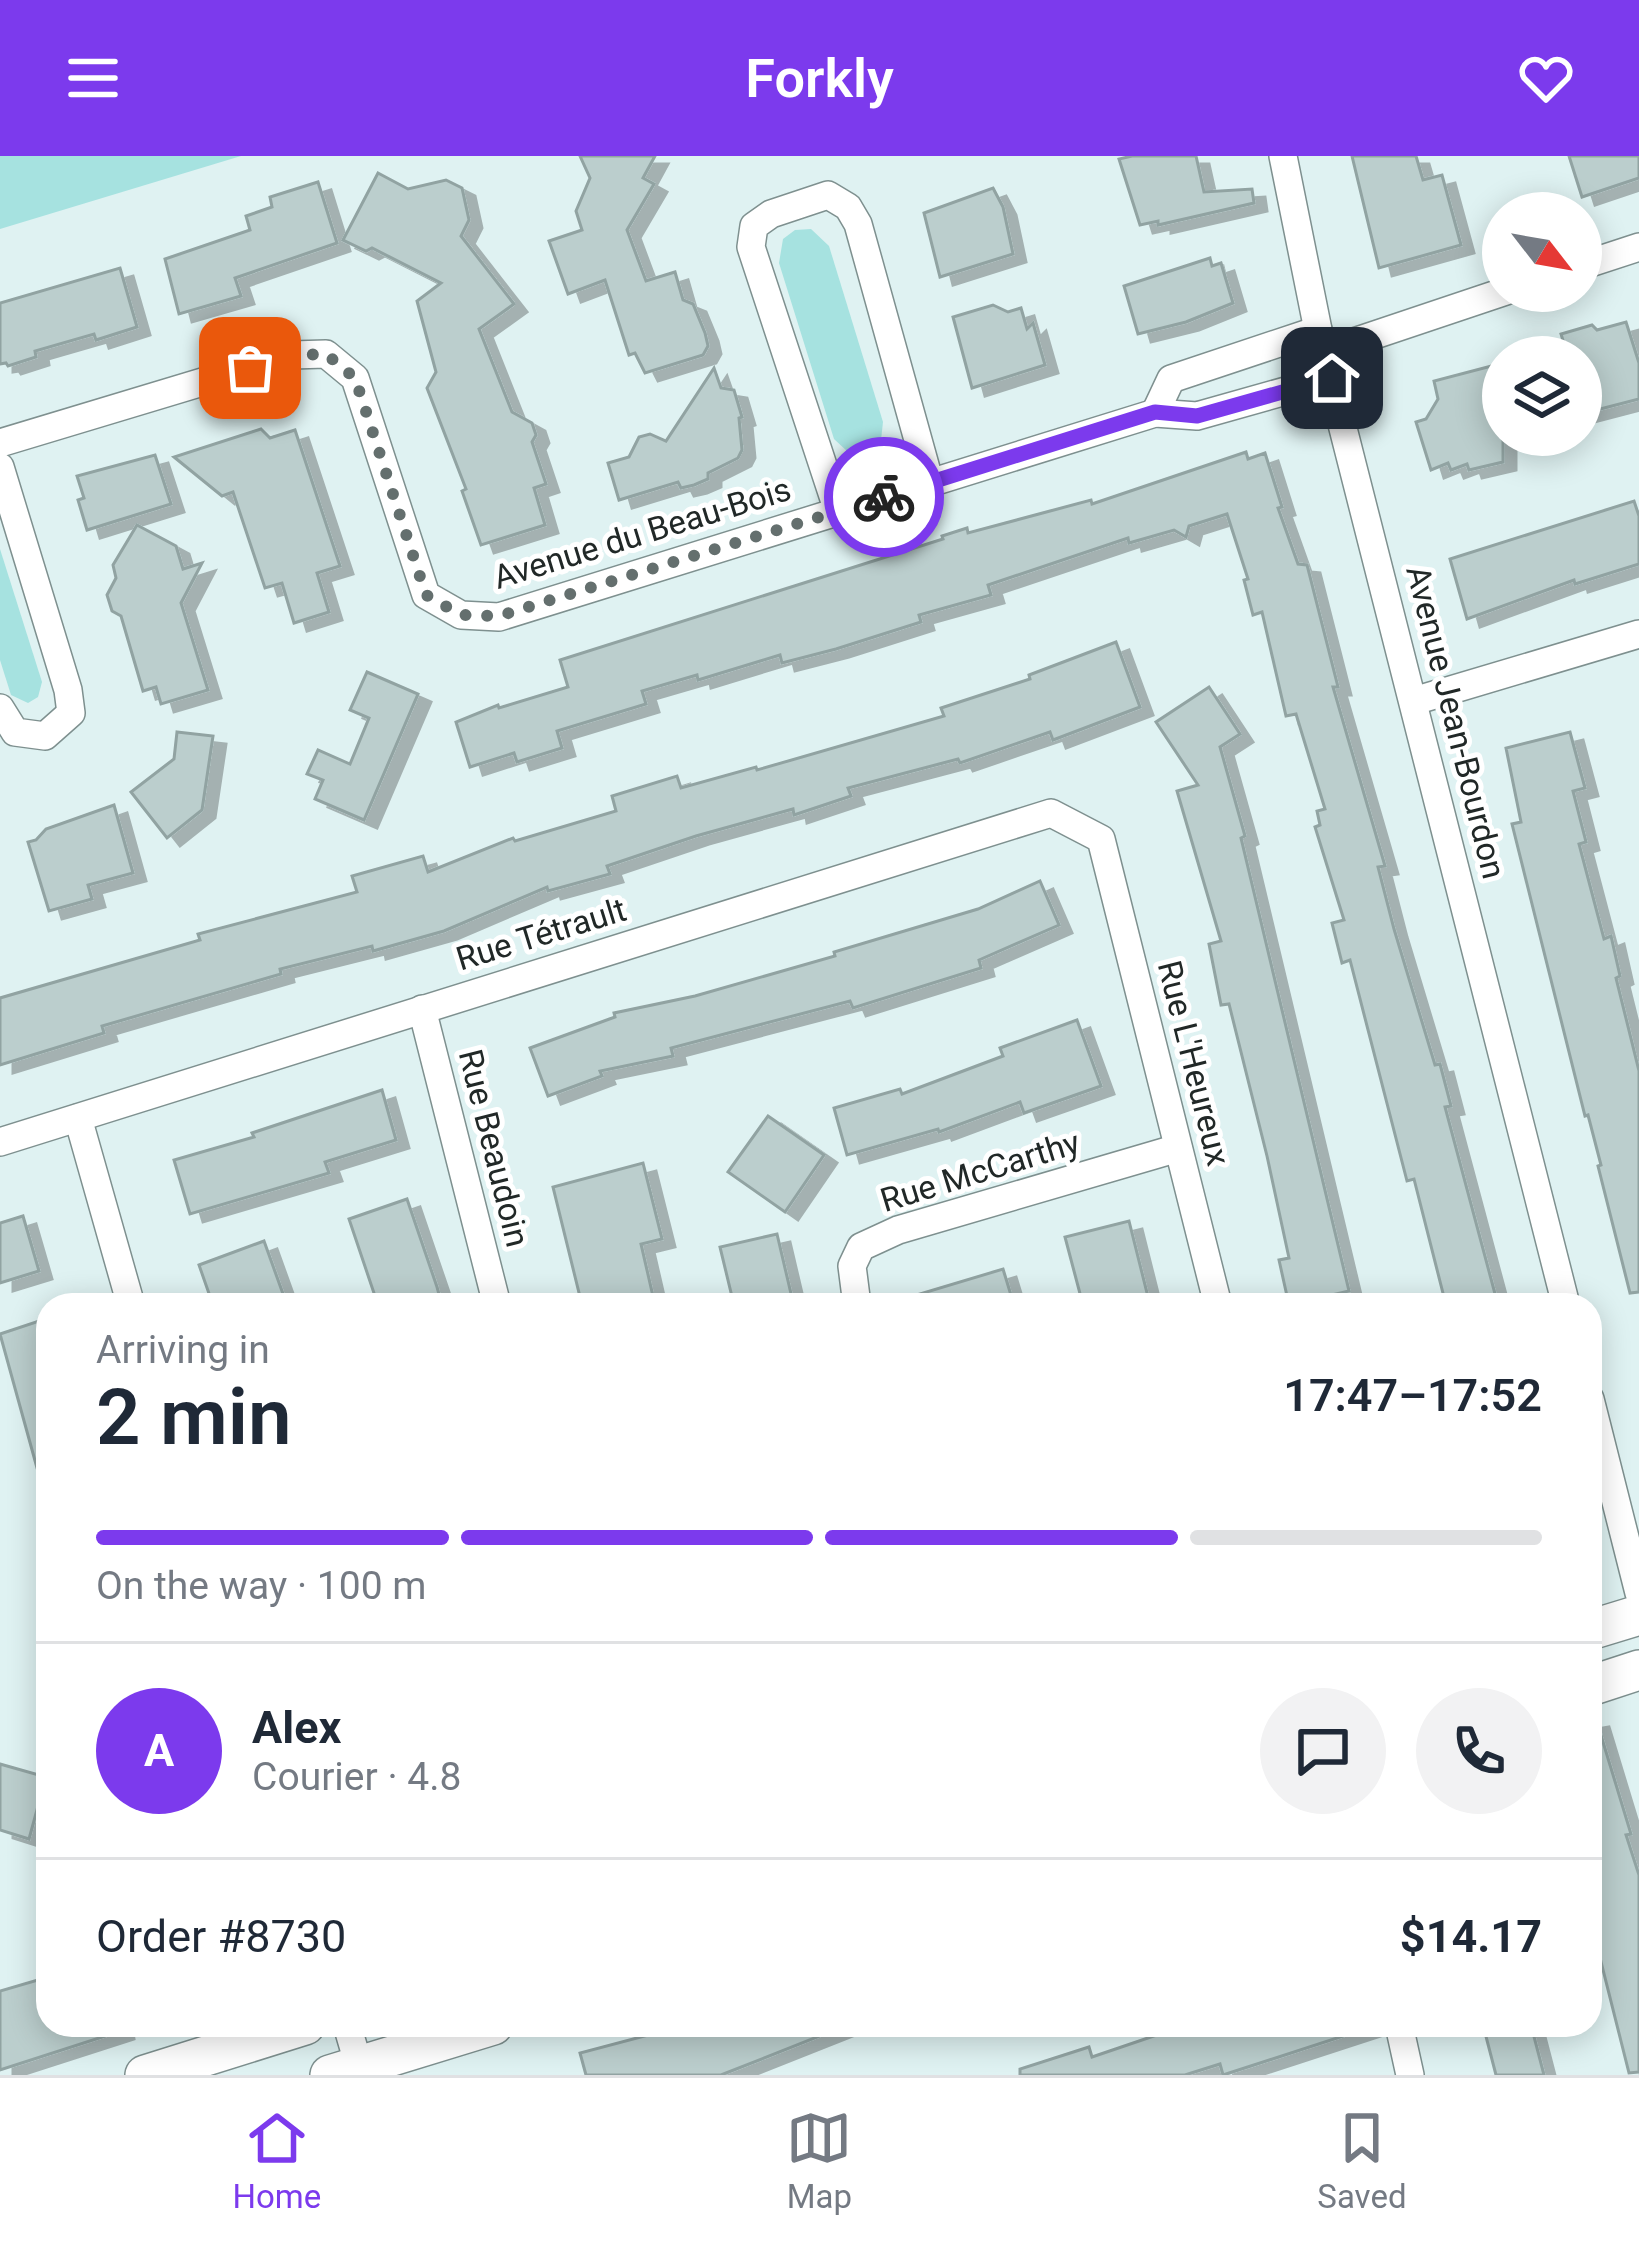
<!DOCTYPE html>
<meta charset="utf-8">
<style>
body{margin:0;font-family:Roboto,sans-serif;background:#f2f2f3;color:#1f2937;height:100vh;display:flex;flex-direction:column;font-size:45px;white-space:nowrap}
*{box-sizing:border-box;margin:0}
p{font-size:39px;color:#747a83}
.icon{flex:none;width:66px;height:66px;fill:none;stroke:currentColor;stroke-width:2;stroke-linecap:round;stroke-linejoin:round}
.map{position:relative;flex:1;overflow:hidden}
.side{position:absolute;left:36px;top:1137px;width:1566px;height:744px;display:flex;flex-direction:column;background:#fff;border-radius:36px;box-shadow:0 6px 30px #0003}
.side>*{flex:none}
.needle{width:78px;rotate:121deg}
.fabs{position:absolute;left:1482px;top:36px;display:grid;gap:24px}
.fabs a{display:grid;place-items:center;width:120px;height:120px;border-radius:50%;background:#fff;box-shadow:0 6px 30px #0003;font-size:60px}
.pin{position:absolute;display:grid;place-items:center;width:102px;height:102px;color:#fff;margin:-51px;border-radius:24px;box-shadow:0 6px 18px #0006}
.courier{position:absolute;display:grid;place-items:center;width:120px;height:120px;margin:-60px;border:9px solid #7c3aed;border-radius:50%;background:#fff;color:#222;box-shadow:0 3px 15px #0007}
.summary em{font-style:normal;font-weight:600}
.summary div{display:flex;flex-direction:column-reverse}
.summary{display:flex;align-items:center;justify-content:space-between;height:204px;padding:0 60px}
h1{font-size:78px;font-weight:600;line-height:90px}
.bar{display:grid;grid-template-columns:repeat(4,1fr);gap:18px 12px;align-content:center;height:144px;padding:0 60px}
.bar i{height:15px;border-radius:9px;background:#e0e1e3}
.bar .active{background:#7c3aed}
.bar p{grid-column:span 4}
.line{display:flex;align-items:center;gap:30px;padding:0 60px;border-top:3px solid #e0e1e3}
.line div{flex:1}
.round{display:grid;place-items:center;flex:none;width:126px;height:126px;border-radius:63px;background:#f2f2f3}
header{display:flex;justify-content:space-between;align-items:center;height:156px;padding:0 60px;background:#7c3aed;color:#fff;font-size:54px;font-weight:600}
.tab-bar{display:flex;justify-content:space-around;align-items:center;height:168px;border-top:3px solid #e0e1e3;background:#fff;font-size:33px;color:#747a83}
.tab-bar a{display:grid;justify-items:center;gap:6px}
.tab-bar .active{color:#7c3aed}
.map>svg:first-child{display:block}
.green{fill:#a6e2e0}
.building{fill:#bbcecd;stroke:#91a3a2;stroke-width:3;filter:url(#shadow)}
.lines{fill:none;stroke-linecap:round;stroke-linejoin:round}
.street-casing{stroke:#7e908f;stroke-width:30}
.secondary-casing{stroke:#7e908f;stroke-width:42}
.street{stroke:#fff;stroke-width:27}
.secondary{stroke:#fff;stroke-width:39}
.done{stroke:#646f6e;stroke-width:12;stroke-dasharray:0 21.6}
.route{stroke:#7c3aed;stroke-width:15}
.labels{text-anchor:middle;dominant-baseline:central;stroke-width:10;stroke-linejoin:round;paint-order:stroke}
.street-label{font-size:33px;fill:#212827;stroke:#fff}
</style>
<header><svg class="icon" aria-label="menu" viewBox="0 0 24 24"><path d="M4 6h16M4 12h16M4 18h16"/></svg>Forkly<svg class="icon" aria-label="heart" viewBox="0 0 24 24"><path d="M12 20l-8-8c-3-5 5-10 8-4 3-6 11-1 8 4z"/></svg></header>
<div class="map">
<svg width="1639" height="1919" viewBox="0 0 1639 1919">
<defs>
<filter id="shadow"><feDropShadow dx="13" dy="8" stdDeviation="0" flood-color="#0004"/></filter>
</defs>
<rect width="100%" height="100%" fill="#dff2f2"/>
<g class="green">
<path d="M0,0h241l-241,73z"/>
<path d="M811,73l18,17 54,176 -2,18 -16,12h-17l-14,-13 -55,-176 4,-24 12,-9z"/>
<path d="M0,393l42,133 -4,15 -10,6 -17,-8 -11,-35z"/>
</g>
<g class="building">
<path d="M580,0h75l-12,22 11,6 -27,46 19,51 29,-9 8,28 10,4 12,29 3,13 -5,9 -58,18 -10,-20 -6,2 -24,-75 -37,14 -19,-53 33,-11 -6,-19 14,-33z"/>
<path d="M1132,0h64l8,36 48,-3 2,14 -96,22v-4l-18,4 -21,-66z"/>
<path d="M1352,0h64l7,24 19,-5 19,70 -82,23z"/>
<path d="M1569,0h70v22l-57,19z"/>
<path d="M378,17l30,16 38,-9 16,8 7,32 -8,16 53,68 -35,25 33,83 20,11 4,12 -4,7 14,42 -12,4 11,37 -64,20 -19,-54 4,-2 -39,-101 9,-16 -19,-71 24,-18 -69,-35 -6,3 -23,-11z"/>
<path d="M318,26l19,61 -102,35 6,18 -62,18 -14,-55 85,-29 -4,-14 26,-9 -2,-10z"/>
<path d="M993,32l10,19 10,47 -73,23 -16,-64z"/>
<path d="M1210,102l2,8 9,-3 12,40 -47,19 -48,12 -14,-48z"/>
<path d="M120,112l17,59 -41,13 -2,-6 -59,17 1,6 -28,9 -2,-3 -6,1v-61z"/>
<path d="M993,149l15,7 13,-4 6,21 6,-6 12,42 -73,23 -19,-71z"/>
<path d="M1626,166l13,41v36l-58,15v-57h-13l-7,-23 31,-9 5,5z"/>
<path d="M1503,207v99l-34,8 -2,-6 -16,6 -3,-7 -17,7 -15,-48 10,-3 12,-20 -4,-18z"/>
<path d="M714,212l7,20 13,2 8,27 -3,1 3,32 -4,8 -30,15v6l-14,6 -13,3 -3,-6 -59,18 -11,-37 21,-6 10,-20 11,-3 16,7z"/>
<path d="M261,273l9,9 25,-8 45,136 -23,7 12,39 -35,11 -12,-40 -17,5 -32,-96 -11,4 -48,-39z"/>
<path d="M1246,296l2,7 17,-6 17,54 -4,1 20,56 9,1 31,122h-5l52,179 -7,1 16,62 41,136 5,-1 11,42 -6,1 53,198h-52l-32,-126 -7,2 -57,-221 -8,3 -10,-40 12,-3 -29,-93 5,-2 -3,-14 8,-2 -29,-95 -10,2 -24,-104 -9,3 -9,-35 4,-1 -21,-65 -38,12 -3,11 -12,-7 -45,13 -1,-5 -140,47 3,10 -72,20 2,7 -85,27 -54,14 -2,-8 -82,25 -1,-5 -55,16 4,13 -89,27 5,17 -45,14 -3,-9 -44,14 -14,-45 42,-17 1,3 69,-21 -8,-27 383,-121 -1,-3 25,-8 1,5 123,-33 1,4z"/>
<path d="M155,299l16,49 -84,26 -9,-30 6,-2 -7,-22z"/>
<path d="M1634,345l5,15v48l-64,20 -1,-4 -107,39 -17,-60z"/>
<path d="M137,369l39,21 7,23 19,-6 -21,40 27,87 -47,14 -5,-17 -13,4 -22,-75 -9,-5 -5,-16 9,-17 -3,-13z"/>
<path d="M1116,486l24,65 -87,33 -3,-8 -90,31 -2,-4 -110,29 3,8 -57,19 -1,-6 -97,27 -89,30 3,8 -62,17 -1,-4 -103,44 -71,20 -1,-5 -92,23 1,5 -179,52 2,7 -104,32v-67l200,-58 -2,-6 159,-42 -5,-16 71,-20 5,16 85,-34 2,3 101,-30 -4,-15 65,-20 4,12 75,-21 1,3 187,-54 -3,-8 89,-29 -1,-4z"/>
<path d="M367,516l51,22 -54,126 -49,-21 8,-19 -16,-6 11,-24 32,14 19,-46 -19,-8z"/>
<path d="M1209,531l31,47 -20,13 25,89 -4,2 108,453 -60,14 -10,-45 10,-2 -22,-102 -38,-152 -8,1 -12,-61 12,-3 -44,-150 21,-6 -42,-63z"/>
<path d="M177,576l36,4 -11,74 -35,28 -36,-46 43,-33z"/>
<path d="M1570,576l15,56 -12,3 13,51 -7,2 25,95 7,-3 9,40 -4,2 23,93v221l-9,1 -32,-127 3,-1 -13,-50 -3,1 -73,-292 9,-2 -15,-74z"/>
<path d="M114,649l19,68 -45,12 4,14 -43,12 -21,-69 8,-2 10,-11z"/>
<path d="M1040,725l19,44 -80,35 2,8 -128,40 -3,-7 -179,47 2,8 -73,15 2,5 -54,20 -18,-48 85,-31 -1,-4 81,-17 140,-40 -1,-4 144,-43z"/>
<path d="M1077,864l24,66 -77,27 -4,-11 -81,30 -1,-3 -91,26 -13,-47 66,-19 2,5 101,-38 -3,-8z"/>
<path d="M382,934l14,50 -71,22 4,11 -139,41 -16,-54 80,-23 -2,-4z"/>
<path d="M768,960l56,39 -39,57 -57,-40z"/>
<path d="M643,1007l19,76 -21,5 14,61h-73l-29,-118z"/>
<path d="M407,1043l30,88 5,18h-64l-29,-86z"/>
<path d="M23,1060l16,55 -39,12v-60z"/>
<path d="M1129,1065l21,84h-67l-18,-68z"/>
<path d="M777,1078l15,64 -29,7h-29l-14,-58z"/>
<path d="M264,1085l23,64h-74l-14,-40z"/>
<path d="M1003,1113l11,36h-110l-1,-6z"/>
<path d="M48,1162v167l-6,1 -42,-152z"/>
<path d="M1596,1563l35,115 -5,1 13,40v197l-10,1 -39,-155v-198z"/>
<path d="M0,1608l46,13 -17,62 -29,-9z"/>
<path d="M48,1821v48h72l1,6 -121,39v-79z"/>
<path d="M686,1869h153l1,3 -119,47h-135l-6,-22z"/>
<path d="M1186,1869h182v3l-145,47 -3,-11 -35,11h-165v-6l69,-22 3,10z"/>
<path d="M1483,1869h48l13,50h-48z"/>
</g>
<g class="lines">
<g class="street-casing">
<g id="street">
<path d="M1283,0l35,174 248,975"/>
<path d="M1581,110l58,-19"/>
<path d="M1324,196l182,-61"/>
<path d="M1155,257l16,-34 147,-49"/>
<path d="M0,287l292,-88 34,-1 29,24 71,217 35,20 38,2 656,-204 42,3 135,-38"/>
<path d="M0,311l68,223 3,23 -26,23 -30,-4 -15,-24"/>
<path d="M838,355l-87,-264 3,-21 17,-12 57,-19 20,12 10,17 72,259"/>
<path d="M1414,545l225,-67"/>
<path d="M422,853l75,296"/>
<path d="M78,962l53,187"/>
<path d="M0,986l1051,-329 50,26 117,466"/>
<path d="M857,1149l-5,-39 9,-19 37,-17 280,-82"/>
<path d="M1590,1243l49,194"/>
<path d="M347,1869l12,41"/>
<path d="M1399,1869l11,50"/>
</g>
</g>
<g class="secondary-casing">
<g id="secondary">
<path d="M1590,1474l49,-15"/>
<path d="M1590,1530l49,-16"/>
<path d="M145,1919l160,-50"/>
<path d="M330,1919l163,-50"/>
</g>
</g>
<use href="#street" class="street"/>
<use href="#secondary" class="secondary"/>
</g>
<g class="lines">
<path class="done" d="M250,212l42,-13 34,-1 29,24 71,217 35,20 38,1 385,-119"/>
<path class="route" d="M884,341l271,-85 42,4 135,-38"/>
</g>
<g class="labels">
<g class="street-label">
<text transform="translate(642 377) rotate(-17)">Avenue du Beau-Bois</text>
<text transform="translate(1456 566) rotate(76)">Avenue Jean-Bourdon</text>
<text transform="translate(541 778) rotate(-17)">Rue Tétrault</text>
<text transform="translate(1194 907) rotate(76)">Rue L'Heureux</text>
<text transform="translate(494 992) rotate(76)">Rue Beaudoin</text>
<text transform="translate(980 1015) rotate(-17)">Rue McCarthy</text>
</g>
</g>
</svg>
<div class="fabs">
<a><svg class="needle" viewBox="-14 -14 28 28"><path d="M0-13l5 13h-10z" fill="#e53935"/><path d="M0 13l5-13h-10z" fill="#747a83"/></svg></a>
<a><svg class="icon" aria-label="layers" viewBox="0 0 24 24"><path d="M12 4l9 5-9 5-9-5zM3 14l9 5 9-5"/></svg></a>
</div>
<div class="pin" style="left:250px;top:212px;background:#ea580c"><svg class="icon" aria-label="bag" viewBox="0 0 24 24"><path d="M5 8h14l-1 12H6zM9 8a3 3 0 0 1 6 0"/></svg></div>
<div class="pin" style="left:1332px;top:222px;background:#1f2937"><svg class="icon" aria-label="home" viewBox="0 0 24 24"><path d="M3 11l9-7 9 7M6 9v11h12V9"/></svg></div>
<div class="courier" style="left:884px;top:341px"><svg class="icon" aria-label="bike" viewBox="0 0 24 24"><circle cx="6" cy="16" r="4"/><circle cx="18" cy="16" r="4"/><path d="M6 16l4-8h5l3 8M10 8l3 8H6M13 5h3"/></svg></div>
<section class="side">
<div class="summary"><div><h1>2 min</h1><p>Arriving in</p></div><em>17:47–17:52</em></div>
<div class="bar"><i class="active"></i><i class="active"></i><i class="active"></i><i></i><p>On the way · 100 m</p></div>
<div class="line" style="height:216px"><b class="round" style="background:#7c3aed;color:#fff">A</b><div><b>Alex</b><p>Courier · 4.8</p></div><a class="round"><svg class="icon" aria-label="chat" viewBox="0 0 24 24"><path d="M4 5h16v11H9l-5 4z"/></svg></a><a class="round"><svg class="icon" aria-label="phone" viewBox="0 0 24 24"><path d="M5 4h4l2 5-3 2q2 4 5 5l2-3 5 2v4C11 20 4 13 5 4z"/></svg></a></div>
<div class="line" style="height:156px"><div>Order #8730</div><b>$14.17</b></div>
</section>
</div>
<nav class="tab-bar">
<a class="active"><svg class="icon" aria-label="home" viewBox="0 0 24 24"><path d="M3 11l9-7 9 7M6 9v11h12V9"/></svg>Home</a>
<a><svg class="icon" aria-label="map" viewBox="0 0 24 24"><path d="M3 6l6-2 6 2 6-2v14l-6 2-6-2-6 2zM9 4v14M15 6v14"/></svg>Map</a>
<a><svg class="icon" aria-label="saved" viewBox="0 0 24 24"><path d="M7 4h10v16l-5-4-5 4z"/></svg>Saved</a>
</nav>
